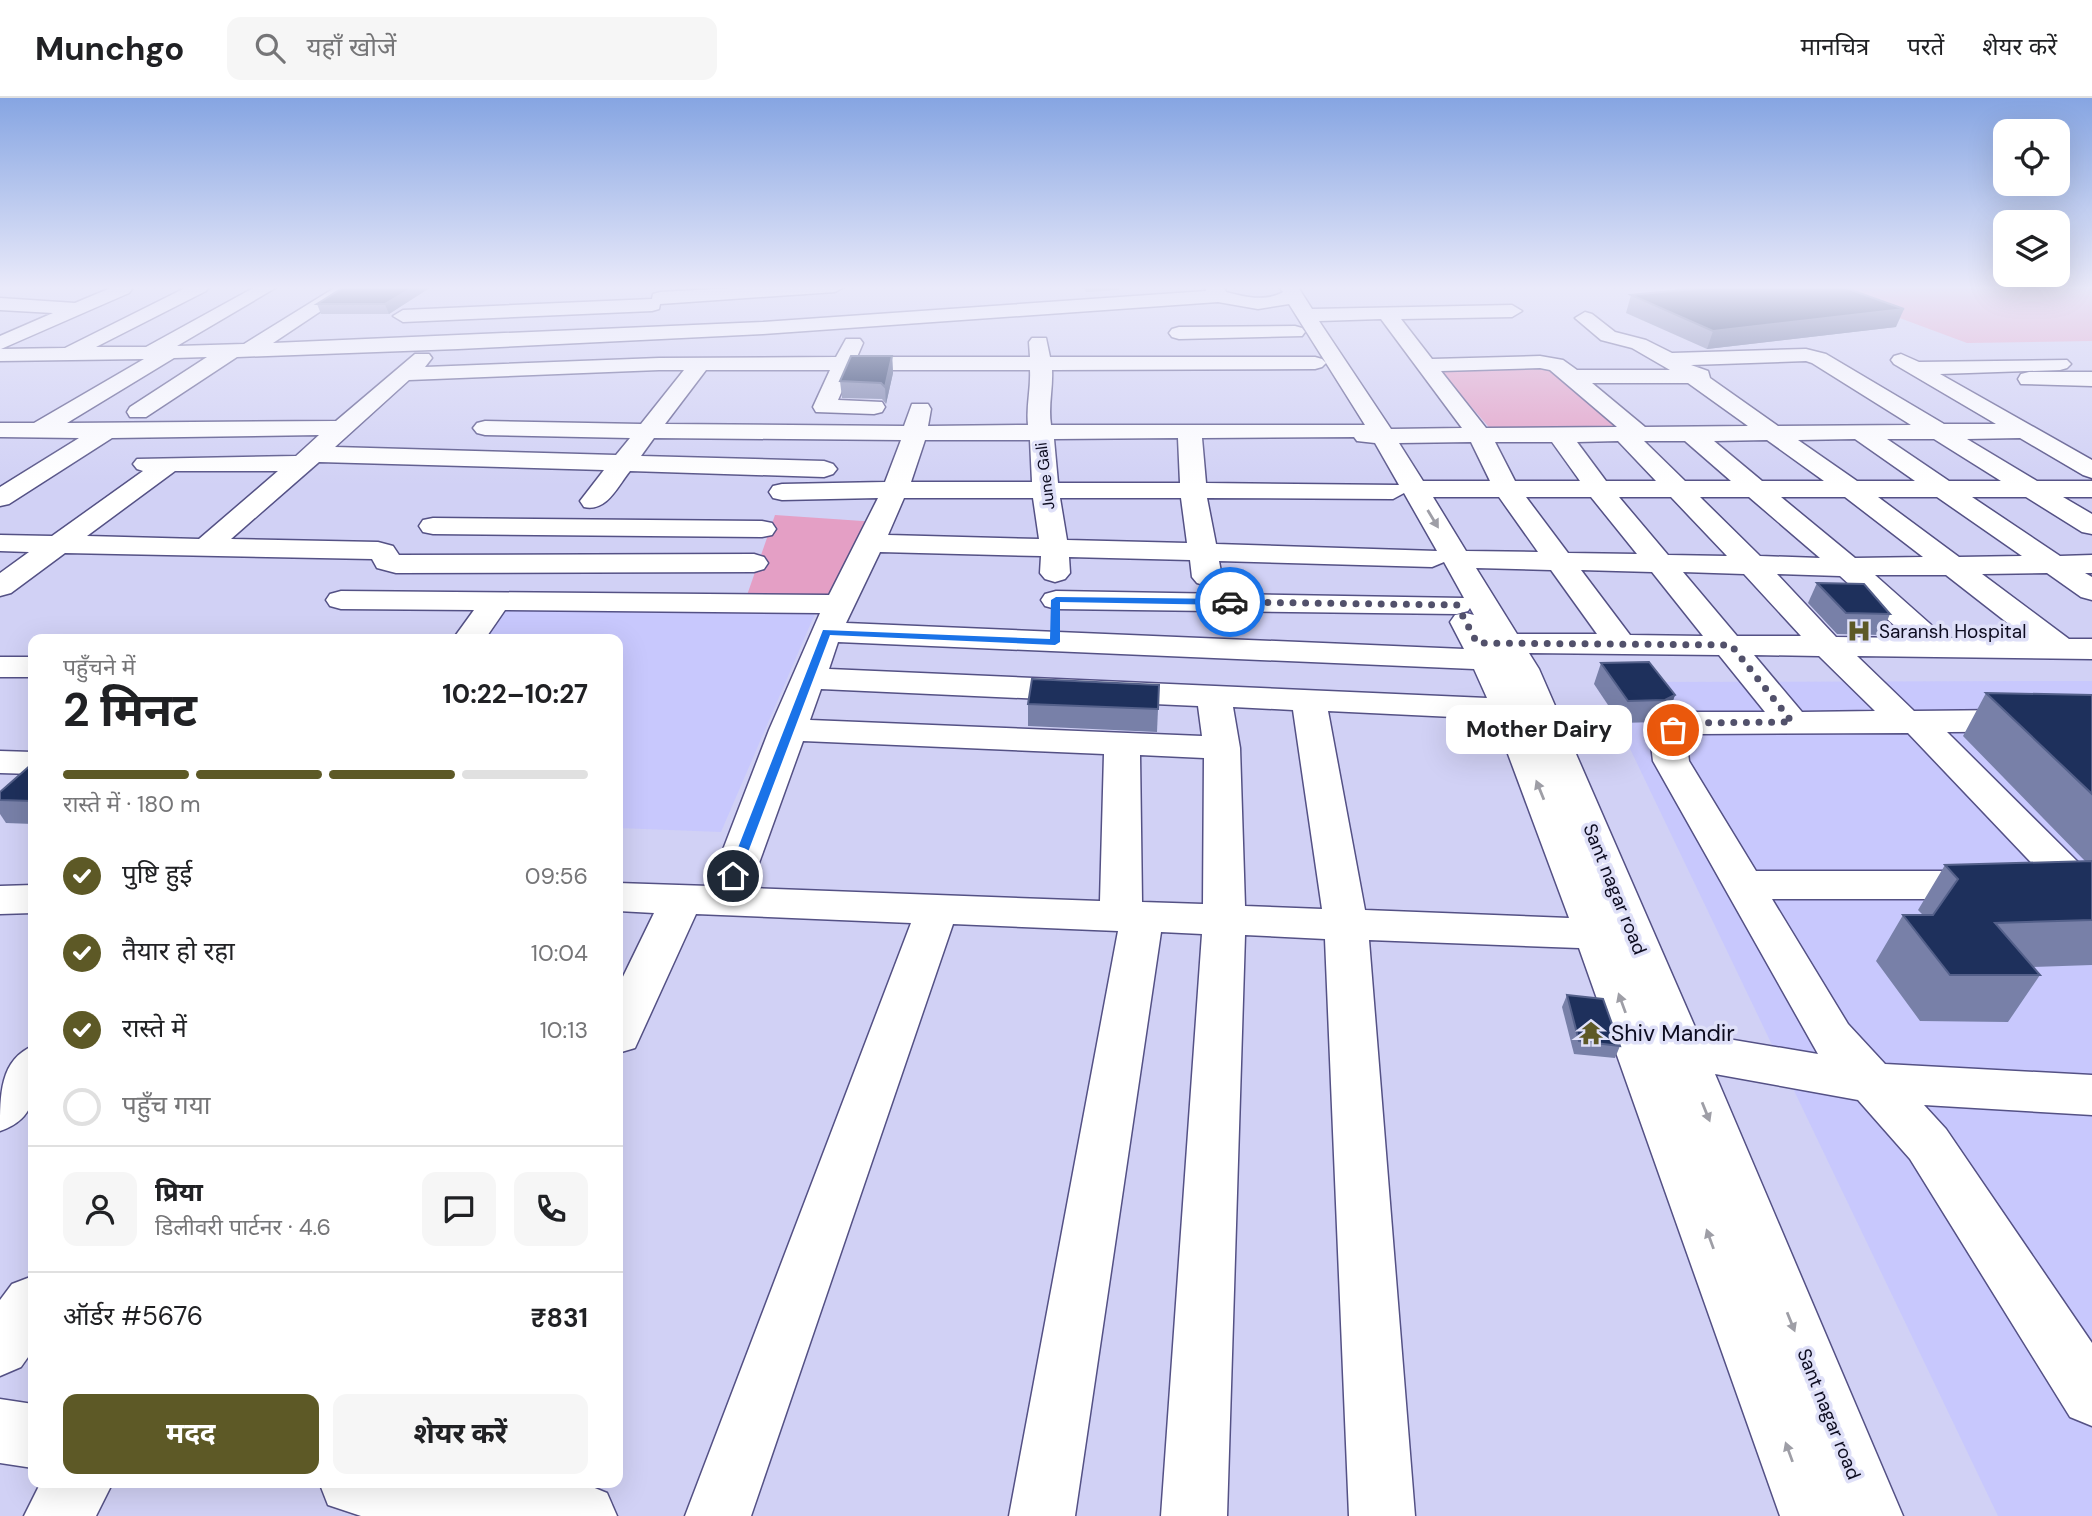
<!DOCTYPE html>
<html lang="hi">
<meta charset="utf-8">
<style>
body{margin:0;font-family:"DM Sans","Noto Sans Devanagari",sans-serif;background:#f6f6f6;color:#202124;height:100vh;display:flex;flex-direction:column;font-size:26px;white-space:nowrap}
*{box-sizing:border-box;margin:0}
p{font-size:23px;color:#757577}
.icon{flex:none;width:38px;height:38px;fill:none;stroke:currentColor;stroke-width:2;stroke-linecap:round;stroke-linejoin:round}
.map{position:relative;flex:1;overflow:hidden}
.sheet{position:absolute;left:28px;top:536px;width:595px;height:854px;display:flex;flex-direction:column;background:#fff;border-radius:14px;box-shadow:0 7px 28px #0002}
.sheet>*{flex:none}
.controls{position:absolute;left:1993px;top:21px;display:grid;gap:14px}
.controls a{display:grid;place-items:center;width:77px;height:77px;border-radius:14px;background:#fff;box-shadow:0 7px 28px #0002;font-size:35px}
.pin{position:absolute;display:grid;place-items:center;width:60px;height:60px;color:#fff;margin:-30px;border:4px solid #fff;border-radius:50%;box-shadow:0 2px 7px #0007}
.courier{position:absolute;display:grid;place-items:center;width:70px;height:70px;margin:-35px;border:5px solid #1a73e8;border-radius:50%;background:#fff;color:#222;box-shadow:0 2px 9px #0007}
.bubble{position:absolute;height:49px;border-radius:14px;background:#fff;box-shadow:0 7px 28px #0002;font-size:23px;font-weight:700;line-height:49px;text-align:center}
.head em{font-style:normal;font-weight:700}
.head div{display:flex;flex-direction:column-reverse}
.head{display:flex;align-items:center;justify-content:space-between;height:119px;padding:0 35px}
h1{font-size:46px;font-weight:700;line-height:52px}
.bar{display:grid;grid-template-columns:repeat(4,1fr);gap:10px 7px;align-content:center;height:84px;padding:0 35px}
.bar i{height:9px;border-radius:5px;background:#e0e0e0}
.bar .active{background:#5d5926}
.bar p{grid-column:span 4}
.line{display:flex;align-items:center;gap:18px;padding:0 35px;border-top:2px solid #e0e0e0}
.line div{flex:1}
.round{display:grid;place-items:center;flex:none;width:74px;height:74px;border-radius:14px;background:#f6f6f6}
ol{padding:0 35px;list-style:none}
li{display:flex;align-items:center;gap:21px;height:77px}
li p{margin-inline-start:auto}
li .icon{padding:7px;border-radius:50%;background:#5d5926;color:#fff;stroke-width:4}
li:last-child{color:#757577}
li i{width:38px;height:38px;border:4px solid #e0e0e0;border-radius:50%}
.primary-button{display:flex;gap:14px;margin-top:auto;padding:14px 35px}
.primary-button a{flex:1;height:80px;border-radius:14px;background:#5d5926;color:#fff;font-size:28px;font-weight:700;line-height:80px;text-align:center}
.primary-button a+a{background:#f6f6f6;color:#202124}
header{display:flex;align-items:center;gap:42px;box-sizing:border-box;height:98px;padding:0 35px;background:#fff;border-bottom:2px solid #e0e0e0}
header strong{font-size:33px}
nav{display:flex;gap:38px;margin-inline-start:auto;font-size:24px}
.search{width:490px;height:63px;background:#f6f6f6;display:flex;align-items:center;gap:18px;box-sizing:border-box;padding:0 24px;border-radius:14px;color:#757577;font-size:26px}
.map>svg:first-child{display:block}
.built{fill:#c8c8fd}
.green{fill:#e49fc5}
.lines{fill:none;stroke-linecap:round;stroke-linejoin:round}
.minor-casing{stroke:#545185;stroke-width:3}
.minor{fill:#fff;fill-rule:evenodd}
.wall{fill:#7880a8}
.shaded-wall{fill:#54608a}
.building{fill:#1e305c;stroke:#54608a;stroke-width:2}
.oneway{fill:#9e9ea6}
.route{fill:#1a73e8}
.done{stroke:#52516b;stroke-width:7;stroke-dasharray:0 12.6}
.labels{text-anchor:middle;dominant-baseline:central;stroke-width:7;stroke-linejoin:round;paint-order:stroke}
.far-street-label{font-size:16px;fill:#0d0c20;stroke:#dfe0f8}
.poi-label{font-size:19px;fill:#0d0c20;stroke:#dfe0f8;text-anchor:start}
.street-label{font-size:19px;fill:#0d0c20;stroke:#dfe0f8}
.near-poi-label{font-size:23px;fill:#0d0c20;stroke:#dfe0f8;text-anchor:start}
</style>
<header>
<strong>Munchgo</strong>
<div class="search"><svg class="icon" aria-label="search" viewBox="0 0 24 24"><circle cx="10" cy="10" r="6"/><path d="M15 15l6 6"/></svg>यहाँ खोजें</div>
<nav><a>मानचित्र</a><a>परतें</a><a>शेयर करें</a></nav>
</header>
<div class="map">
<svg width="2092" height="1418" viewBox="0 0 2092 1418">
<rect width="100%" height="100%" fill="#d1d1f5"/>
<g class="built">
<path d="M502,509l315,2 -96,223 -103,-4v-189h-136z"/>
<path d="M2092,583v835h-94l-400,-834z"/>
</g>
<g class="green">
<path d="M1816,189h276v54l-125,2z"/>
<path d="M1552,267l70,65 -129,2 -56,-65z"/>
<path d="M775,417l102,7 -37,79 -94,-3z"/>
</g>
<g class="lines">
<g class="minor-casing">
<g id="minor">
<path d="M113,189h17l2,2 -3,4 -128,56 64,-1 122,-61h22l-3,4 -110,56h50l109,-60h22l-100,59 67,-2 92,-57h21l-84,56 490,-21 443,-31v-4h18l2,5c18,5 40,10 57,0l-4,-5h19l14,22 200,-4 10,6 -10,6 -111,2 31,40 108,-3 23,4 14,10h93l-38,-22 -31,-8 -26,-22 10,-6 7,2 23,18 31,8 26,13 134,-4 20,5 118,70h52l-102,-60 -3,-4 3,-4 7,-2 18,8 148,-2 4,4 -4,4 -7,2 -120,4 152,86v18l-9,-3 -63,-37 -53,1 70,42h55v16h-29l29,17v20l-10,-2 -56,-35h-54l88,59 32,-1v18h-7l7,4v23l-11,-3 -34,-24 -65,1 87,65h23v20l-235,-3 57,55 178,-2v22l-145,1 144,143v20c-18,5 -31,5 -49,0l-6,-10 7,-10 -135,-142 -210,1 -9,2 -2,9 2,16 67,110h231l15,4 6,10 -6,10 -15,4h-215l76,125 37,40 207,11v40l-168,-10 22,24 146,214v83l-22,-9 -160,-258 -52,-59 -143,-26 188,442h-123l-201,-568 -210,-8 46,576h-66l-24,-577 -80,-4 -18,581h-66l41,-582 -41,-2 -86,584h-66l109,-585 -165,-7 -202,592h-66l226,-593 -215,-9 -61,134 -17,5v-66l36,-74 -36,-2v-28l91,3 60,-156 51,-117 -315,-3 -20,29h-32l21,-29 -133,-1 -11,-3 -4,-6 4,-6 11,-3 488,4 49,-97 -96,2 -9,-2 -4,-6 4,-6 9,-2 103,-2 16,-42 -247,-2 -13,18 183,5 9,3 4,5 -4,5 -9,3 -194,-6c-13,16 -23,41 -46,36l-4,-6 24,-31 -285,-8 -88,77 147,3 15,4 6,9 355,-1 10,3 4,6 -4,6 -10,3 -358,1 -19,-5 -5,-9 -307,-6 -54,40 -11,3v-23l29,-21 -29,-1v-16l52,1 91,-65 -6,-2 -4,-5 4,-5 159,-3 23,-21 -207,3 -103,66 -9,2v-19l79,-49 -79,-1v-14h34l110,-64 -144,2v-25l53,-23 -53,-3v-12l75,5zM1218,204l40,7 31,-5 76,121h-314c-3,-19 2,-36 1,-55l263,-1 7,-2 4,-4 -4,-4 -7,-2h-265l-4,-19h-14l-3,4 1,15h-173l6,-14 -3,-4h-14l-10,18 -177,1 -234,9 7,-9 -3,-4h-14l-79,67 -269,2 107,-65 33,-1 -77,50 -3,5 3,5h16l91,-60 221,-8 305,-15zM1381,221l81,109 -71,1 -72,-108zM1806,263l6,2 99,62 -133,1 -68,-48 -2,-7 -17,-6zM1540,270l10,2 67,57 -131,1 -45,-57zM659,272h25l-43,54 -156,-3 -8,2 -4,5 4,5 8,2 145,3 -14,17 -281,-8 74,-67zM706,272h124l-17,37 3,5 58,2 8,-2 3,-5 -3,-5 -44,-2 13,-30h179c1,19 -4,36 -2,55l-100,1 3,-17 -3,-5h-16l-8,22 -239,-2zM1592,285h96l60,43 -103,1zM1354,339l3,4 18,2 24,42 -193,-2 -4,-45zM1178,340l2,45h-122l-4,-44zM1855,341l60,42h-58l-59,-41zM1887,341h47l67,42h-52zM925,342h105l2,42h-121zM1767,342l57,41h-62l-48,-40zM1618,343l38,40h-50l-29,-39zM1644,343h41l46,40h-46zM1471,344l19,39h-67l-24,-38zM1495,344h57l28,39h-65zM175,373h103l-79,68 -112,-3zM1404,395l33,58 -221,-7 -9,-46 186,1zM1433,399h66l39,55 -72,-1zM1526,399h65l46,57 -69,-1zM1619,399h52l56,59 -59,-1zM1700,399h49l71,61 -60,-2zM1781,399h64l78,60 -68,1zM1878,399h59l85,59 -63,1zM904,400h129l6,41 -151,-4zM1060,400h121l6,45 -120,-3zM880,454l161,4 -1,17 5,6 10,3 10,-3 5,-6 -1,-16 121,3 2,17 5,6 10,3 10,-3 5,-6 -3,-16 213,6 12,-5 20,36 -408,-7 -11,3 -4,6 4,6 11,3 401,5 11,-3 2,-3 4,7 -8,-2 -11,2 -5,7 14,27 -618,-26zM1476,470l75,2 46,64h-80zM1581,472l71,2 51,64 -73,-1zM1683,474l61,2 57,62h-64zM1777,476l63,2 68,62 -72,-1zM1875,477h71l82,64 -82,-1zM838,544l636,27 13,29 -658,-29zM1529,555l190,2 46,57h-70l-35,10 -9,23 2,16 165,293 -120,-20 -159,-365zM1754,557l65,1 56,55 -73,1zM821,591l377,17 4,30 -392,-16zM1233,609l60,3 29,199 -77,-3 -5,-158zM1328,613l167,8 74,199 -204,-8zM803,643l301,13 -4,147 -350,-13zM1140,657l64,3 -1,146 -61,-2z"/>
<path d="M754,189h90l-9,5 -175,12 -1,5 -7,2 -249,11 -10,-6 10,-6 249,-11 1,-5 7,-2z"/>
<path d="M1295,228l7,2 3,4 -3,4 -123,3 -7,-2 -3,-4 3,-4 7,-2z"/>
<path d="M2029,274h63v14l-71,-2 -3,-5 3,-5z"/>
<path d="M433,420l329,3 10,2 4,6 -4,6 -10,2 -329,-3 -10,-2 -4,-6 4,-6z"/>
<rect x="0" y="559" width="33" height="20"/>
<path d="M0,653l33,1v22l-33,-1z"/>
<path d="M33,787v28l-33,1v-28z"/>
<path d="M33,948c2,38 9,71 -33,85 0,-37 0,-71 33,-85z"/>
<path d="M33,1178v74l-12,17 -21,9v-76l12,-16z"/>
<path d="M0,1301l33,5v64l-33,-5z"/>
<path d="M41,1384h72l-17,34h-72z"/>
<path d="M319,1384h261l27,11 10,23h-256l-33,-11z"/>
</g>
</g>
<use href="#minor" class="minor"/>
</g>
<g class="wall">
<path d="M344,189h87l-42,27h-68l-4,-10z"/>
<path d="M1083,189h36v3l-33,2z"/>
<path d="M1631,197l265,32 -189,22 -81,-36z"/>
<path d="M892,258l1,17 -7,31 -4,-5 -40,-1 -2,-17z"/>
<path d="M1817,485l73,31 -9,21 -44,-1 -29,-31z"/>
<path d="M1601,565l74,32 -8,22 -10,5 -37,1 -26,-39z"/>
<path d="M1986,595l106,2v270l-59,2 7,8 -32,47 -88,-1 -44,-60 27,-46h20l-5,-5 27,-45 140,-4 -122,-125z"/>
<path d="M1028,606l130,5 -1,23 -129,-6z"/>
<path d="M33,665v61l-27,-1 -6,-9v-22z"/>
<path d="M1567,897l53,51 -5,12 -41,-4 -12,-47z"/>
</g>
<g class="shaded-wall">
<path d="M413,189h18l-42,27 -4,-10z"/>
<path d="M1904,211l-8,18 -189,22 6,-18z"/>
<path d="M892,258l1,17 -7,31 -1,-17z"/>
<path d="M1675,597l-8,22 -10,5 8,-22z"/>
</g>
<g class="building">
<path d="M344,189h69l-28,17h-68z"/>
<path d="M1714,189h129l61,22 -191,22 -82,-36z"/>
<path d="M851,258h41l-7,31 -4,-4 -41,-2z"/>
<path d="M1817,485l47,1 26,30 -44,-1z"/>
<path d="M1649,564l26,33 -10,5 -37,1 -27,-38z"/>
<path d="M1032,581l127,6 -1,24 -130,-5z"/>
<path d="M1986,595l106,2v99z"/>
<path d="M33,665v38l-33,-1v-8z"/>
<path d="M2092,763v59l-97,3 45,52h-90l-47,-60h30l25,-36 -13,-14z"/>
<path d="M1567,897l36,4 17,47 -41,-5z"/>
</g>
<defs><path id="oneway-solid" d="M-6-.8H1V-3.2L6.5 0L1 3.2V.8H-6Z" transform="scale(1.75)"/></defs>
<g class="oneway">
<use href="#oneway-solid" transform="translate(1433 421) rotate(59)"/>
<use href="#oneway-solid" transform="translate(1540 692) rotate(-112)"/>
<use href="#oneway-solid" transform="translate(1622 905) rotate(-110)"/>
<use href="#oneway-solid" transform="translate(1706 1014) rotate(68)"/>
<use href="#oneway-solid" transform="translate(1710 1141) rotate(-110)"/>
<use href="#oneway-solid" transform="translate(1791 1224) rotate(68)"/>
<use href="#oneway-solid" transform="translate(1789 1354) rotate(-110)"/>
</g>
<linearGradient id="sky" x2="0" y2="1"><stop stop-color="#86a5e2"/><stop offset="0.49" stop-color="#eaeafa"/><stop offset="1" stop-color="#eaeafa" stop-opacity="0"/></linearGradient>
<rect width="2092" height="387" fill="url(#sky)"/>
<path class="route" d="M1056,499l174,2 5,3 -5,3 -170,-3v40l-5,3 -225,-10 -91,241 -6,4 -4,-1 -2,-3 96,-246 227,9 1,-39z"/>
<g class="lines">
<path class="done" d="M1230,504l227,3 20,38 254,2 61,77 -97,1 -22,7"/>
</g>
<defs>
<g id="hospital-bare" transform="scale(1.89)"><path d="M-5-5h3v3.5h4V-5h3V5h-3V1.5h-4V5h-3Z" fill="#5d5926" stroke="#dfe0f8" stroke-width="2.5" paint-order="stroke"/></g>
<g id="temple-bare" transform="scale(1.89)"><path d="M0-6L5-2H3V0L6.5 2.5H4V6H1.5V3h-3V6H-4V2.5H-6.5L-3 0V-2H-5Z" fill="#5d5926" stroke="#dfe0f8" stroke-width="2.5" paint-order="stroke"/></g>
</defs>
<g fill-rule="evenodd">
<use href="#hospital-bare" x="1859" y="533"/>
<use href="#temple-bare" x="1591" y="935"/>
</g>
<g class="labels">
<g class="far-street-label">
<text transform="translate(1045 378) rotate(-97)">June Gali</text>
</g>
<g class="poi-label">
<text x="1879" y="533">Saransh Hospital</text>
</g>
<g class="street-label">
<text transform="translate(1615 791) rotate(68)">Sant nagar road</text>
<text transform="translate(1829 1316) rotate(68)">Sant nagar road</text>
</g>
<g class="near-poi-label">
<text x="1611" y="935">Shiv Mandir</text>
</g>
</g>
</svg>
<div class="controls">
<a><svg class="icon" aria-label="locate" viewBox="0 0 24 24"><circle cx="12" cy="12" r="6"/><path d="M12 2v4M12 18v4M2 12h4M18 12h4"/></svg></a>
<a><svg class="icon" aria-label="layers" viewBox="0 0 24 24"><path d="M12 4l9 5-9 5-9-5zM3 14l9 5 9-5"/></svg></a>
</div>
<div class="pin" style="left:1673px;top:632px;background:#ea580c"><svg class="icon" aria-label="bag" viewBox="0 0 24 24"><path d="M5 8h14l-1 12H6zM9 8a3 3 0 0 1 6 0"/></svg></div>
<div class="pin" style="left:733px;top:778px;background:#1f2937"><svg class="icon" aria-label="home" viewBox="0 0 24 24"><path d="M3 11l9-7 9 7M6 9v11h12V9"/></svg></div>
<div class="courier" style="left:1230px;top:504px"><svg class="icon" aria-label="car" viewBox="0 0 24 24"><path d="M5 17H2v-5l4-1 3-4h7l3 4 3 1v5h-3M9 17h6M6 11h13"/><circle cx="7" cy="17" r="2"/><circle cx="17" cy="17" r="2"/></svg></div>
<div class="bubble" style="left:1446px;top:607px;width:186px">Mother Dairy</div>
<section class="sheet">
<div class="head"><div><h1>2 मिनट</h1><p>पहुँचने में</p></div><em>10:22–10:27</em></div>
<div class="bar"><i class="active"></i><i class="active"></i><i class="active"></i><i></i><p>रास्ते में · 180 m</p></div>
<ol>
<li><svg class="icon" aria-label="check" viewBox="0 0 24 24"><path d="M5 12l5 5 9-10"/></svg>पुष्टि हुई<p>09:56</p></li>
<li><svg class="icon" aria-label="check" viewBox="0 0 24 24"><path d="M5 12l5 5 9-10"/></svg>तैयार हो रहा<p>10:04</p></li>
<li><svg class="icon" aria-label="check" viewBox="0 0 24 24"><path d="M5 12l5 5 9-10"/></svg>रास्ते में<p>10:13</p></li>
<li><i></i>पहुँच गया</li>
</ol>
<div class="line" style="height:126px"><a class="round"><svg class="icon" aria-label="person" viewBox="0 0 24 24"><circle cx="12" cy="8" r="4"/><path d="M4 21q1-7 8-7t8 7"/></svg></a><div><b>प्रिया</b><p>डिलीवरी पार्टनर · 4.6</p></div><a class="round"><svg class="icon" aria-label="chat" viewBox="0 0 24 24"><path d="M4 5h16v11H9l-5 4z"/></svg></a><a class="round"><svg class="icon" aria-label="phone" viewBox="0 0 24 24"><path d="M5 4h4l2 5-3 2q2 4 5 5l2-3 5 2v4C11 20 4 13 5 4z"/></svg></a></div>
<div class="line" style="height:91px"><div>ऑर्डर #5676</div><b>₹831</b></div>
<div class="primary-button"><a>मदद</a><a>शेयर करें</a></div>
</section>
</div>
